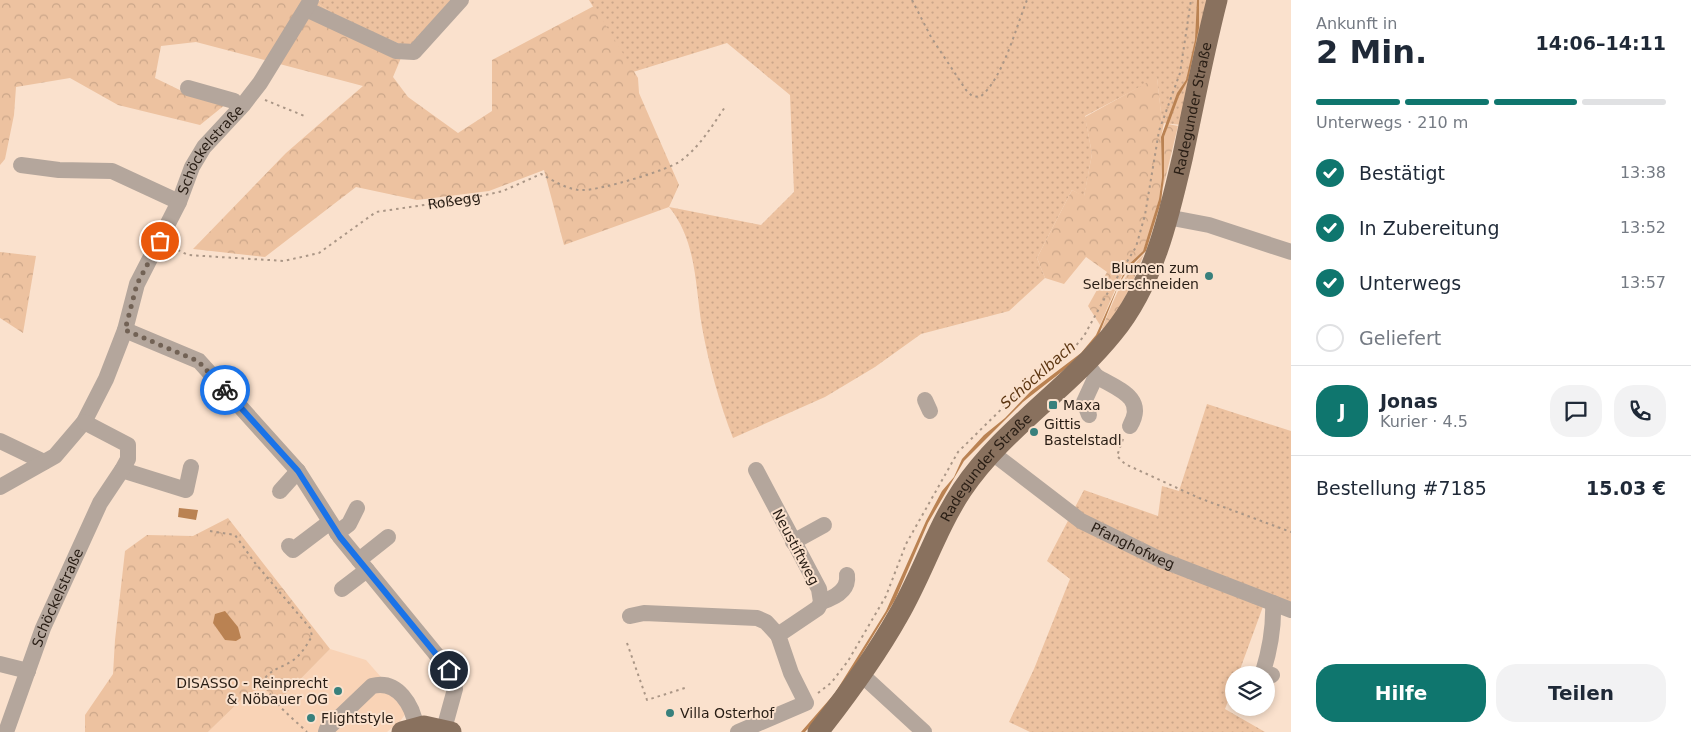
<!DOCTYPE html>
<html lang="de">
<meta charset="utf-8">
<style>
body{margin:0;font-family:"DejaVu Sans",sans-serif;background:#f2f2f3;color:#1f2937;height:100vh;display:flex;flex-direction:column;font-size:19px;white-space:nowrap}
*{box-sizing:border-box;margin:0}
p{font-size:16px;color:#747a83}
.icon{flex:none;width:28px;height:28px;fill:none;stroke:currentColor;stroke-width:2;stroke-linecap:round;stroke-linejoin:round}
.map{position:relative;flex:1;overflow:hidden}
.side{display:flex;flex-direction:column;background:#fff;width:400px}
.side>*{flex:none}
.controls{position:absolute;left:1225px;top:666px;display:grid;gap:10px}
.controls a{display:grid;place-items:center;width:50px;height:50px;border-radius:50%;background:#fff;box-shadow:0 2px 8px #0003;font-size:25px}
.pin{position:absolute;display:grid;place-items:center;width:42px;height:42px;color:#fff;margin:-21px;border:2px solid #fff;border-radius:50%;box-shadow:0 1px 5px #0007}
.courier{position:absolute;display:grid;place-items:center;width:50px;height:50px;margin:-25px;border:4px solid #1a73e8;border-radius:50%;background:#fff;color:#222;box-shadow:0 1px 6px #0007}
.overview em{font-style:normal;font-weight:700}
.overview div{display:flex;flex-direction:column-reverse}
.overview{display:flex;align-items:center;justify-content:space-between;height:85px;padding:0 25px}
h1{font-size:32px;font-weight:700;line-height:38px}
.bar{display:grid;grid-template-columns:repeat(4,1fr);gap:8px 5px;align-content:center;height:60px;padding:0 25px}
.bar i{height:6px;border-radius:4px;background:#e0e1e3}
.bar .active{background:#0f766e}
.bar p{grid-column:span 4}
.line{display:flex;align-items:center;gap:12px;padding:0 25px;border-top:1px solid #e0e1e3}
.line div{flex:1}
.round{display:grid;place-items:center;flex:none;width:52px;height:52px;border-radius:20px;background:#f2f2f3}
ol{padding:0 25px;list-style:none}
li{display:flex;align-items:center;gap:15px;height:55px}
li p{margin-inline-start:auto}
li .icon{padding:5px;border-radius:50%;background:#0f766e;color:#fff;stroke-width:4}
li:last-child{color:#747a83}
li i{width:28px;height:28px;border:2px solid #e0e1e3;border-radius:50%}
.cta{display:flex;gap:10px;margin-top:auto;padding:10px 25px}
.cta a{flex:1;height:58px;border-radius:20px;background:#0f766e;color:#fff;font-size:20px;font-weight:700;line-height:58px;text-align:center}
.cta a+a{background:#f2f2f3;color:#1f2937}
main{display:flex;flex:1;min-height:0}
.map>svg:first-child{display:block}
.built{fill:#f9d3b6}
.grass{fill:url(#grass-dots)}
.forest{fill:url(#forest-crowns)}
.water{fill:#ba8252}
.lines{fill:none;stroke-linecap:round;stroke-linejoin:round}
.path{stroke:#aa9686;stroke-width:2;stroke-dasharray:2.5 4;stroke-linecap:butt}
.minor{stroke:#b4a69c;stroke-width:16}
.major{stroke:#89715e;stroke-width:21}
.done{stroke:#726255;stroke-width:5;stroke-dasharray:0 9}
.route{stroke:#1a73e8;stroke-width:6}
.poi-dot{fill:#38807c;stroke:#fae1cd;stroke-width:2}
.labels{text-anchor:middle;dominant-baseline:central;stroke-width:4;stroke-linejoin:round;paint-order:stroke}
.street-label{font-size:14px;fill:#281d14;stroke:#fae1cd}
.poi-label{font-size:14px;fill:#281d14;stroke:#fae1cd;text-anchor:start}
.water-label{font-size:15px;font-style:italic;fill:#5c3510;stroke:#fae1cd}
</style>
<main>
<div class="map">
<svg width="1291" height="732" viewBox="0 0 1291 732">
<defs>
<pattern id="grass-dots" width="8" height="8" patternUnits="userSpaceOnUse" patternTransform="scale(1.25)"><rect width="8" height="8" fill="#edc2a0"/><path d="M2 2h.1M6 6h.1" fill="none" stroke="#cba689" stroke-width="1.8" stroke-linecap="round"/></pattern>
<pattern id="forest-crowns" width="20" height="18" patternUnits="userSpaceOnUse" patternTransform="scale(1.25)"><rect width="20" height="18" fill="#edc2a0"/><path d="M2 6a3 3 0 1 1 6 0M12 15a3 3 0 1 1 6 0" fill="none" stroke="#cba689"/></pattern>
</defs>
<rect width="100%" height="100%" fill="#fae1cd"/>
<path class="built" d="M330,649l36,11 43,49 -8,11 -14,12h-179l35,-34 19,-12 16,16z"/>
<g class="grass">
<path d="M320,0h135l-41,44 -8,2 -54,-20 -35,-23z"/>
<path d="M589,0h626l-32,125 -21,-2 -5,-45 -72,38 7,38 -8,43 -12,-7 -35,68 8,20 -36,33 -88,23 -46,33 -50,30 -92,41c-14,-36 -24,-73 -31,-111 -7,-41 -5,-86 -33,-120l92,18 33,-33 -4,-97 -63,-52 -94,29z"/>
<path d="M1207,404l84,27v182l-26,-12 -27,74h-4v10l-9,24 40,23h-235l-21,-10 25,-53 36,-90 -23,-18 37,-71 74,26 4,-30 17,5z"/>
</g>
<g class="forest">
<path d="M0,0h304l13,3 35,23 54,20 -13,31 15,20 50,36 34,-22v-51l102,-54 44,72 1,15 40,92 -10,22 -105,38 -20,-75 -55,21 -72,9 -61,-13 -91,70 -72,-8 93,-96 77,-67 -167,-44 -35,4 -6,32 33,16 38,10 -26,21 -82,-20 -48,-27 -54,9 -2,28 -9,44 -5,6z"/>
<path d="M1157,77l5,45 2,1 -3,14 1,40 -3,22 -9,33 -7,19 -16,15 -9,17 -18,42 -12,-19 19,-34 -21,-15 -22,27 -19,-6 -8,-20 35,-68 12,6 8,-42 -7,-37z"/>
<path d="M1168,124l10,2 -15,62 1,-51z"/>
<path d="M0,252l36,4 -13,77 -23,-15z"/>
<path d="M1144,254l-14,34 -25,45 -3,-5c13,-29 19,-51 42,-74z"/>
<path d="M228,518l102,131 -52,53 -16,-16 -19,12 -35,34h-123v-17l28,-41 2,-34 10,-89 22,-16 46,1z"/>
</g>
<g class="water">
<path d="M1197,0h2v28l-11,52 -9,16 -15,41v40l-3,25 -15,49 -17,17 -10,16 -21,53 -16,19 -59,46 -59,59 -36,62 -33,77 -58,95 -32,37h-4l34,-39 51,-82 40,-90 16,-30 12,-14 8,-18 22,-24 21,-17 26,-27 50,-38 15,-18 31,-69 16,-15 16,-52 3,-22 -1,-40 16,-44 9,-13 9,-40z"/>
<path d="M179,508l19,2 -2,10 -18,-3z"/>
<path d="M225,611l13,16 3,11 -5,3 -11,-1 -12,-17 2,-9z"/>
</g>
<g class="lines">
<g class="path">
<path d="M912,0l19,37 35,53 6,6 8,1c23,-18 36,-70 47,-97"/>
<path d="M265,100l42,17"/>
<path id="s1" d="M172,247l16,8 96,6 35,-8 57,-41 96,-14 31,-7 38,-17c13,7 28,17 43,16 16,0 86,-20 98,-30 19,-15 30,-34 43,-53"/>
<path d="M1123,439l-6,17 8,8 74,34 92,34"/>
<path d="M210,531l25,4 20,28 55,65 2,8c-5,9 -11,19 -20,25 -9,6 -20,8 -27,17 0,20 28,40 42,54"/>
<path d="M627,643l20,57 41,-13"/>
<path d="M818,693l13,-10 17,-22 38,-65 20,-52 52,-92 77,-76 10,-3 24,-19 15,-18 23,-42 29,-47 9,-32 14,-84 21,-58 11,-73"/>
</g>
<g class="minor">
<path d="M306,9l90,42 18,1 47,-52"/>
<path d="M188,88l46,13 5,8"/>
<path d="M21,165l38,5 53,1 67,31"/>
<path d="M1167,217l42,8 82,27"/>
<path d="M125,330l74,31 99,110 42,66 109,133 6,19 -11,40"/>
<path d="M1096,376c21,13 51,21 34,50"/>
<path d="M925,400l5,11"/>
<path d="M1089,415l-5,-13 12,-26 -6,-8"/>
<path d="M0,441l44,21"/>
<path id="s2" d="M991,452l90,69 78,38 132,51"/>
<path d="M122,470l64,20 5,-23"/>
<path id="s3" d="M0,487l55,-31 29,-34 22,-43 19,-49 12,-46 42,-82 13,-35 12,-20 39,-42 17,-22 51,-83"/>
<path d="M280,491l18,-20"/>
<path d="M337,533l12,-9 8,-16"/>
<path d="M793,542l31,-17"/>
<path d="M289,546l4,4 37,-28"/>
<path d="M359,560l29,-23"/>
<path d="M342,589l25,-19"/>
<path d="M821,602c13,-4 28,-11 26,-27"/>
<path d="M630,616l14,-3 113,5 9,4 12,13"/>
<path d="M0,664l28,7"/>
<path d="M862,675l62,57"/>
<path d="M1272,675l-9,-3c7,-23 11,-46 10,-69"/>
<path id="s4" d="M6,732l37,-104 57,-125 22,-33 6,-11v-14l-44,-23"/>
<path d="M326,732l1,-3 45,-43c26,-7 41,20 44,41"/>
<path d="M738,732l68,-29 -15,-30 -13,-38 40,-27 3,-6 -2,-13 -63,-119"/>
</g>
<g class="major">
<path d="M402,732l22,-6 27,6"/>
<path id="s5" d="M818,732c29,-37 57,-75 80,-116 24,-41 38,-87 64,-126 41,-61 105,-100 151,-157 41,-50 56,-117 70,-178 11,-52 21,-104 34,-155"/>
</g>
</g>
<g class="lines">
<path class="done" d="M160,241l-23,43 -12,46 73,31 27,29"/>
<path class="route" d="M225,390l73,81 42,66 109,133"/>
</g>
<g class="poi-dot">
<circle cx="1209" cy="276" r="5"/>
<rect x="1048" y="400" width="10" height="10" rx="2.5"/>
<circle cx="1034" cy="432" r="5"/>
<circle cx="338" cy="691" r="5"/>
<circle cx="670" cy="713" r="5"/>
<circle cx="311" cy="718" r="5"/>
</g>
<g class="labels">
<g class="street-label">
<text stroke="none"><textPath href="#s5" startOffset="741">Radegunder Straße</textPath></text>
<text stroke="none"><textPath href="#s3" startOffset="410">Schöckelstraße</textPath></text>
<text stroke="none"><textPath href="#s1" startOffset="299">Roßegg</textPath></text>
<text stroke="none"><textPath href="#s5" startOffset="315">Radegunder Straße</textPath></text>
<text stroke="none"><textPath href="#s2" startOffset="171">Pfanghofweg</textPath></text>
<text transform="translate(796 547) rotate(62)">Neustiftweg</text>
<text stroke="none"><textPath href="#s4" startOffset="144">Schöckelstraße</textPath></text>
</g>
<g class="poi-label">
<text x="1199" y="268" text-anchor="end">Blumen zum<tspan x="1199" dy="16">Selberschneiden</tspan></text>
<text x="1063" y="405">Maxa</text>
<text x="1044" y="424">Gittis<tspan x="1044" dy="16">Bastelstadl</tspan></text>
<text x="328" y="683" text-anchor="end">DISASSO - Reinprecht<tspan x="328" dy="16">&amp; Nöbauer OG</tspan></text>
<text x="680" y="713">Villa Osterhof</text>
<text x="321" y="718">Flightstyle</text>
</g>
<g class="water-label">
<text transform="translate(1038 375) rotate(-41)">Schöcklbach</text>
</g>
</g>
</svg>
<div class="controls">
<a><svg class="icon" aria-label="layers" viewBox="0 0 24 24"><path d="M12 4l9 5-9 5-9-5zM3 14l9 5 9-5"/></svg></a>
</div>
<div class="pin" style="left:160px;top:241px;background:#ea580c"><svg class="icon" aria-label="bag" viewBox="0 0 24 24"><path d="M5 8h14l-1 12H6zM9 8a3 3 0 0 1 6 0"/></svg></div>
<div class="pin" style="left:449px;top:670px;background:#1f2937"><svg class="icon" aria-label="home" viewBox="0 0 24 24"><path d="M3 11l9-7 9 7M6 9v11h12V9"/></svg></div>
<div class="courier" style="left:225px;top:390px"><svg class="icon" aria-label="bike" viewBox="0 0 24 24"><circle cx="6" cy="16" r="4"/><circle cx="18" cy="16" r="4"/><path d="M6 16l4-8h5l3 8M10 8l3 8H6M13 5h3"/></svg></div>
</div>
<section class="side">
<div class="overview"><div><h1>2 Min.</h1><p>Ankunft in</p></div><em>14:06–14:11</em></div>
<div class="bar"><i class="active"></i><i class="active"></i><i class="active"></i><i></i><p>Unterwegs · 210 m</p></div>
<ol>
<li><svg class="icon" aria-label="check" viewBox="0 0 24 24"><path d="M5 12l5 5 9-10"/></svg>Bestätigt<p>13:38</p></li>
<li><svg class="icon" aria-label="check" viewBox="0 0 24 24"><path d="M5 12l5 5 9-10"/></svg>In Zubereitung<p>13:52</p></li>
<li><svg class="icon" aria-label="check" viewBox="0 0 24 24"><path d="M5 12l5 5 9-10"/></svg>Unterwegs<p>13:57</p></li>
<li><i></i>Geliefert</li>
</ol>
<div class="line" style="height:90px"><b class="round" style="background:#0f766e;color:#fff">J</b><div><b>Jonas</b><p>Kurier · 4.5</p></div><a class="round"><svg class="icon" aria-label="chat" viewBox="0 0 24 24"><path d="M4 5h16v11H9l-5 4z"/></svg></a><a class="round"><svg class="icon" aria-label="phone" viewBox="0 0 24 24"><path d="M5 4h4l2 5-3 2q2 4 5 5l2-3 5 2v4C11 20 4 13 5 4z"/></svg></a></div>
<div class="line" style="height:65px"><div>Bestellung #7185</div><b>15.03 €</b></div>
<div class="cta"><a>Hilfe</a><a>Teilen</a></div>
</section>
</main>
